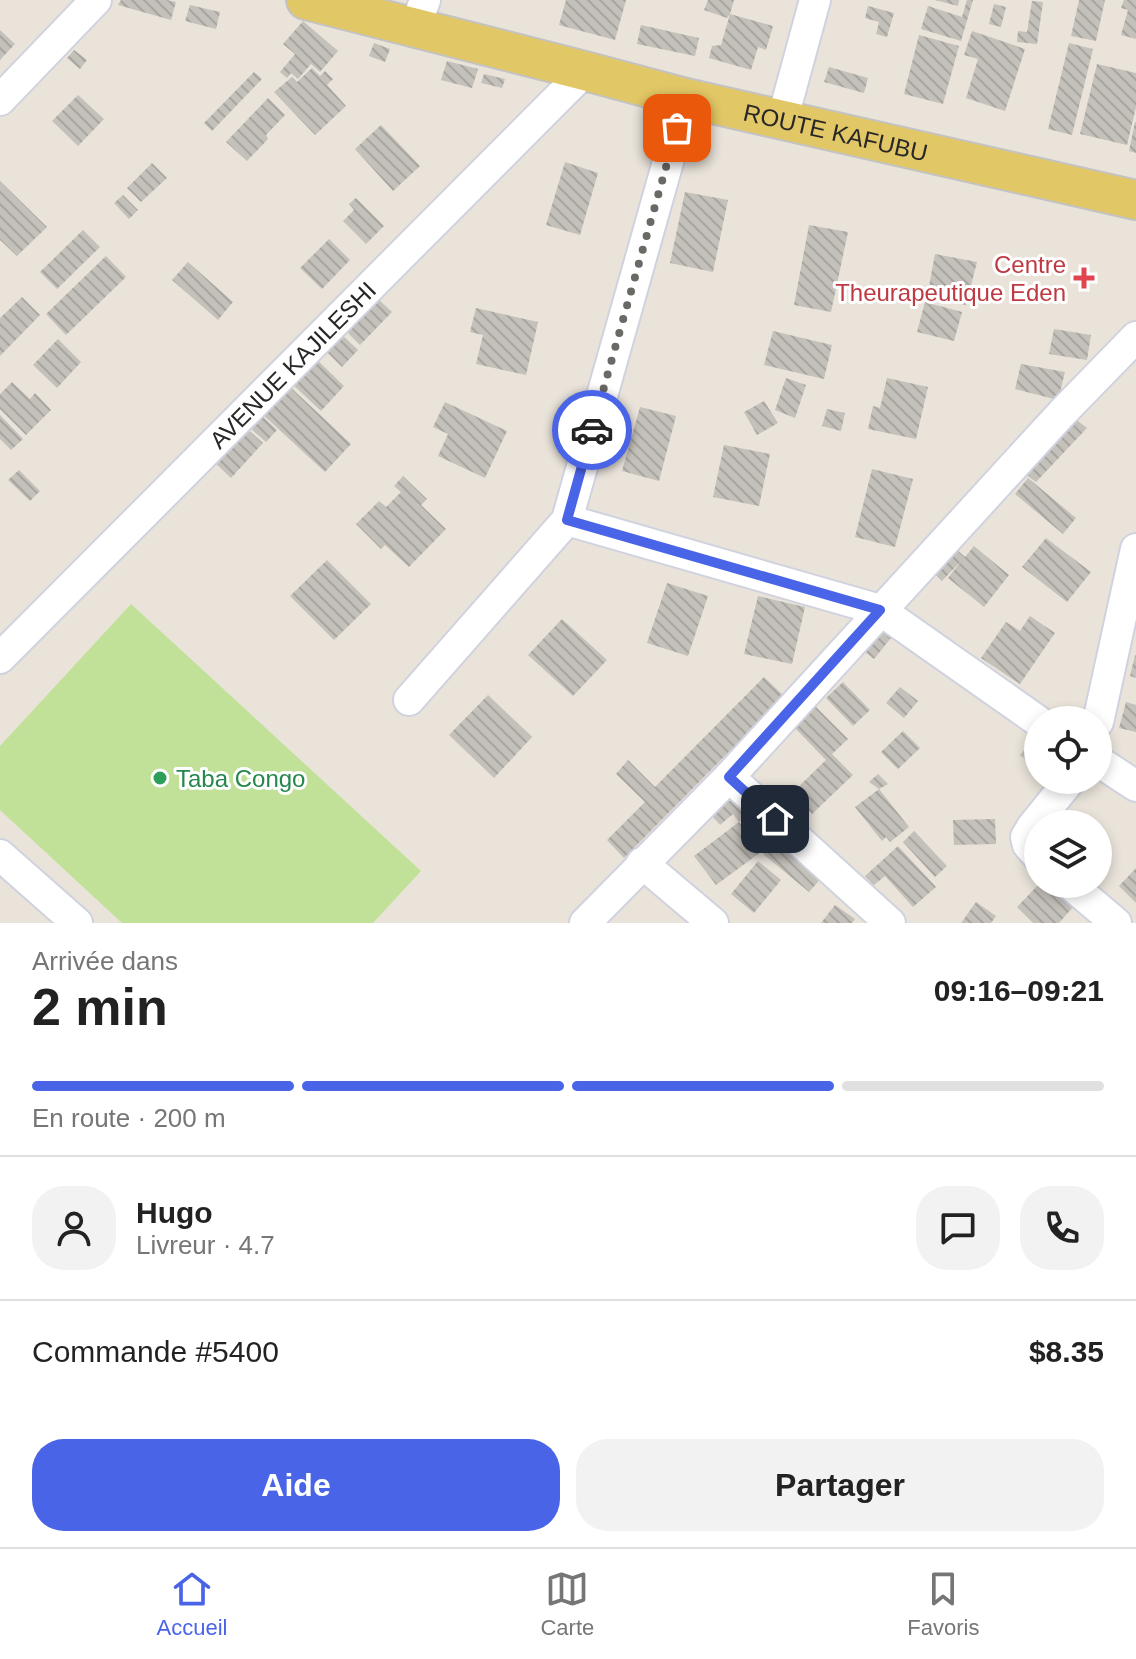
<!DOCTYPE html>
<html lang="fr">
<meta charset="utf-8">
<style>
body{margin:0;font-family:Helvetica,sans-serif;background:#f2f2f2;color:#222;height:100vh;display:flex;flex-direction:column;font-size:30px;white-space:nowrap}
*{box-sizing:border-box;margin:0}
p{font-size:26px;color:#767676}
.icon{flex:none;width:44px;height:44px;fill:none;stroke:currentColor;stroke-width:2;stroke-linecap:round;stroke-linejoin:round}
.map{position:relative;height:923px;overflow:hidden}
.details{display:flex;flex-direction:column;background:#fff;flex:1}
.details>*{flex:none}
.buttons{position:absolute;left:1024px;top:706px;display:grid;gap:16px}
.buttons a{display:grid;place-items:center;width:88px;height:88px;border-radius:50%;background:#fff;box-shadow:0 4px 12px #0003;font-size:40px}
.pin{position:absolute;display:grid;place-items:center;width:68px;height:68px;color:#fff;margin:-34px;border-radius:16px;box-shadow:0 4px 12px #0006}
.courier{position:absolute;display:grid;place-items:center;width:80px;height:80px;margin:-40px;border:6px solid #4964e7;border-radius:50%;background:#fff;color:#222;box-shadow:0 2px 10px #0007}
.summary em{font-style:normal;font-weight:700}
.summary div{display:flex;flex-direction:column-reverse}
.summary{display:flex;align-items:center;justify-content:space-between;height:136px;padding:0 32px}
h1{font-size:52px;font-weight:700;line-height:60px}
.bar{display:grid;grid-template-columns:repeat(4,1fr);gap:12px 8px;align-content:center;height:96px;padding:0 32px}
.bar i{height:10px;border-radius:6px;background:#e0e0e0}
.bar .active{background:#4964e7}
.bar p{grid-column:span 4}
.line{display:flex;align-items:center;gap:20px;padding:0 32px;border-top:2px solid #e0e0e0}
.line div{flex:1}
.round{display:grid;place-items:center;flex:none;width:84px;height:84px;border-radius:32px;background:#f2f2f2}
.primary-button{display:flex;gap:16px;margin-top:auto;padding:16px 32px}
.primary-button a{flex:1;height:92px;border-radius:32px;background:#4964e7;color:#fff;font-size:32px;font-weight:700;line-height:92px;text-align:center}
.primary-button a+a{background:#f2f2f2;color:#222}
.dock{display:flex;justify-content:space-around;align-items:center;height:112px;border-top:2px solid #e0e0e0;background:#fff;font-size:22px;color:#767676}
.dock a{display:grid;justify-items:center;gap:4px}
.dock .active{color:#4964e7}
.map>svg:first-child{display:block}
.pitch{fill:#c1e198}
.building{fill:url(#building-back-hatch)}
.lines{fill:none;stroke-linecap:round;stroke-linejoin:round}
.minor-casing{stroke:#d0d2df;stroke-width:34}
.major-casing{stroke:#c3c3c3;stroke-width:42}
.minor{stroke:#fff;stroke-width:30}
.major{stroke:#e2c766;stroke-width:38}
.done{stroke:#6b6966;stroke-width:8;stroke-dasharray:0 14.4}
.route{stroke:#4964e7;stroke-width:10}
.health-dot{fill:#e0444e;stroke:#fff;stroke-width:3}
.leisure-dot{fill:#2e9e5b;stroke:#fff;stroke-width:3}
.labels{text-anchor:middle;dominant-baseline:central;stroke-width:6;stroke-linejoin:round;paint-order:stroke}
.street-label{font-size:24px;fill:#272727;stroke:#fff}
.health-label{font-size:24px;fill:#be3a42;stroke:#fff;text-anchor:end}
.leisure-label{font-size:24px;fill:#27864d;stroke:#fff;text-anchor:start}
</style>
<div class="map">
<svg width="1136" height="923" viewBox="0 0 1136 923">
<defs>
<pattern id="building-back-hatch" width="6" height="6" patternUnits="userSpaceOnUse" patternTransform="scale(2)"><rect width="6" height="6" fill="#c4c0ba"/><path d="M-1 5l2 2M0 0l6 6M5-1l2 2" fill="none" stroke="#a8a5a0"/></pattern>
</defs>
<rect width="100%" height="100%" fill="#e9e3da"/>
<path class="pitch" d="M131,604l290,267 -48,52h-251l-122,-113v-64z"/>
<g class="building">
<path d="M121,0h46l9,2 -5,18 -53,-15z"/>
<path d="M566,0h60l-11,40 -56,-15z"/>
<path d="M708,0h26l-4,14 43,12 -7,24 -8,-3 -7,23 -42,-12 3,-12 9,-1 9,-31 -3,4 -23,-8z"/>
<path d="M935,0h24l-1,6z"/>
<path d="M967,0h6l-12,41 -40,-12 7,-23 34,11z"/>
<path d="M1079,0h26l-9,41 -25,-5z"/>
<path d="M1124,0h12v39l-15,-4 7,-25 -7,-2z"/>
<path d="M1032,1l11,1 -6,42 -20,-2 1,-11 9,1z"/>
<path d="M994,4l12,3 -5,20 -12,-3z"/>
<path d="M190,5l30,7 -4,17 -31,-8z"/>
<path d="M868,6l26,7 -7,24 -11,-3 3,-12 -14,-4z"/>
<path d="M303,21l35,30 -18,21 -9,-8 -13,15 -7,-6 -4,5 -7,-6 15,-18 -12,-10z"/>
<path d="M641,25l58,13 -4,18 -58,-12z"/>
<path d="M0,30l15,14 -15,16z"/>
<path d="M972,31l53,18 -20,62 -39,-13 12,-39 -14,-4z"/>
<path d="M919,35l40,11 -16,58 -39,-10z"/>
<path d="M374,43l16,6 -5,13 -16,-6z"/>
<path d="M1069,43l24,6 -21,86 -24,-6z"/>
<path d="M74,50l13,10 -7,9 -13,-11z"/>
<path d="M447,61l31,8 -6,19 -31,-8z"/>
<path d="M1097,64l39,9v34l-9,38 -47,-11z"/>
<path d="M829,67l39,11 -4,15 -40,-11z"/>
<path d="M312,68l8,8 5,-5 8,8 -6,6 19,21 -31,29 -41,-43 18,-15 5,5z"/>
<path d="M254,72l8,7 -50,52 -8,-8z"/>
<path d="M484,74l21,5 -3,9 -21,-5z"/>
<path d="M78,95l26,24 -26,27 -26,-25z"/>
<path d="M268,98l17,17 -19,20 2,4 -21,22 -21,-19z"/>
<path d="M1135,122h1v31l-7,-2z"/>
<path d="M381,125l39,41 -27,25 -38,-42z"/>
<path d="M565,162l33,11 -18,62 -34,-10z"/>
<path d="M152,163l15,15 -26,24 -14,-14z"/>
<path d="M0,181l47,46 -30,29 -17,-16z"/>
<path d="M685,192l43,8 -15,72 -43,-9z"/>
<path d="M123,195l15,15 -9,9 -15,-16z"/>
<path d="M356,198l28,28 -18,18 -23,-23 11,-11 -5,-6z"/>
<path d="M809,225l39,7 -17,80 -37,-7z"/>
<path d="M83,230l17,17 -43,42 -17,-17z"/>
<path d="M329,239l21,21 -28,29 -22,-21z"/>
<path d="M935,254l42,8 -11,43 -39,-8z"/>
<path d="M106,256l20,21 -60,58 -20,-21z"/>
<path d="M188,262l45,40 -15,18 -46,-40z"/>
<path d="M22,297l18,18 -40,41v-38z"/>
<path d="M376,297l16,15 -32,33 -15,-15z"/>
<path d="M925,302l37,10 -8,29 -37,-9z"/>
<path d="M476,308l62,14 -12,53 -50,-11 7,-29 -13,-3z"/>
<path d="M1054,329l37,6 -4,25 -38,-6z"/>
<path d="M773,331l59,14 -8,34 -60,-14z"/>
<path d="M340,333l18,17 -16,17 -18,-18z"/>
<path d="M58,339l23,23 -24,26 -24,-23z"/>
<path d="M313,356l31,30 -23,25 -32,-30z"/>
<path d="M1021,364l44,8 -7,28 -43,-11z"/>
<path d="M786,378l20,7 -11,33 -20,-8z"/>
<path d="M887,378l41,9 -12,52 -48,-10 5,-23 7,2z"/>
<path d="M12,382l18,17 5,-6 16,17 -25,25 -26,-26v-15z"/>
<path d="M286,383l65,61 -26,28 -66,-61z"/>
<path d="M764,401l14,22 -21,12 -13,-23z"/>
<path d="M445,402l62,29 -22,47 -47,-22 10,-22 -15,-7z"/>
<path d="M640,407l36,9 -17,65 -37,-10z"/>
<path d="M827,409l18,4 -4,18 -19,-5z"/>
<path d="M260,414l17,16 -11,12 -17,-15z"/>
<path d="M0,415l23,24 -12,11 -11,-11z"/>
<path d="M1070,415l17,13 -51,54 -19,-15z"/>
<path d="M244,426l19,17 -32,35 -19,-18z"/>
<path d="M724,445l46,9 -11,52 -46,-9z"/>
<path d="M872,469l41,10 -18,68 -40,-10z"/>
<path d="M19,470l21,21 -10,10 -22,-21z"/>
<path d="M403,476l24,23 -6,6 25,24 -37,38 -24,-22 -4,4 -25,-25 23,-23 7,6 15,-15 -7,-6z"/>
<path d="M1028,478l48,40 -13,16 -48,-40z"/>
<path d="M1046,538l45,34 -24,30 -45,-35z"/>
<path d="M974,546l35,29 -25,32 -36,-29 14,-18 -20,21 -10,-10 22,-24 11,10z"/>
<path d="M327,560l44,44 -37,36 -44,-44z"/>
<path d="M667,583l41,13 -20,60 -41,-13z"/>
<path d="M758,596l47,11 -13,57 -48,-10z"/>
<path d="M1030,616l25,17 -35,51 -39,-26 25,-36 14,9z"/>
<path d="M562,619l45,41 -34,36 -45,-41z"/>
<path d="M871,622l20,16 -17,21 -20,-16z"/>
<path d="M1135,655l1,1v22l-6,-2z"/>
<path d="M764,677l20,19 -160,162 -17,-18 38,-38 -29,-28 12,-14 27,27z"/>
<path d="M843,682l27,28 -17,16 -27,-28z"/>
<path d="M900,687l18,14 -14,17 -18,-15z"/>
<path d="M488,695l44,42 -38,41 -45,-43z"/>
<path d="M810,701l38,38 -16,15 21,21 -41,39 -20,-21 34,-33 -37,-38z"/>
<path d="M1126,702l10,3v27l-17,-4z"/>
<path d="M903,731l17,17 -22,21 -17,-17z"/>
<path d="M1031,742l7,6 -1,20 -17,-13z"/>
<path d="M878,774l10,10 -9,5 30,38 -19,15 -4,-5 -4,4 -27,-34 24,-18 -10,-7z"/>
<path d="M727,790l20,24 -8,8 -6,-8 -13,11 -15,-17z"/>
<path d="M995,819l1,25 -42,1 -1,-25z"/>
<path d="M739,822l22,30 -45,33 -22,-29z"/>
<path d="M914,831l33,35 -12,11 -32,-35z"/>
<path d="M776,838l47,38 -14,16 -46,-38z"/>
<path d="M898,846l38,41 -23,20 -28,-31 -11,9 -9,-9z"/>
<path d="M758,861l23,19 -27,33 -23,-19z"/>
<path d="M1136,868v35l-17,-17z"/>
<path d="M1039,884h12l23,22 -15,17h-26l-16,-16z"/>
<path d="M976,902l20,14 -5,7h-30z"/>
<path d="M835,905l20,14 -3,4h-31z"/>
</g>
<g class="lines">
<g class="minor-casing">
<g id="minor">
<path d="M415,28l10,-28"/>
<path d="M0,100l96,-100"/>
<path d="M782,121l33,-121"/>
<path d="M567,520l313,90 158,111"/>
<path id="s1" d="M0,658l585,-587"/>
<path d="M409,700l158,-180 119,-422"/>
<path d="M1098,722l38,-173"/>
<path d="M1098,761l38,25"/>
<path d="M729,777l161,146"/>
<path d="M0,855l77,68"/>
<path d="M1038,856l-10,-11 -2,-8 6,-10 38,-47"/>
<path d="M642,863l71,60"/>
<path d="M1070,884l46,39"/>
<path d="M585,923l144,-146 333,-364 74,-76"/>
</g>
</g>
<g class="major-casing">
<g id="major">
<path id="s2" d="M306,0l279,71 101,27 450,102"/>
</g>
</g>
<use href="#minor" class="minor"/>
<use href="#major" class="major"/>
</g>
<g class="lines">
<path class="done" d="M592,430l85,-302"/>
<path class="route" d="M592,430l-25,90 313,90 -151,167 46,42"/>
</g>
<path class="health-dot" d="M1080 266h8v8h8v8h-8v8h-8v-8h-8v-8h8z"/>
<circle class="leisure-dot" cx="160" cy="778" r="8"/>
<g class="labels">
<g class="street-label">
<text stroke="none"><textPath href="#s2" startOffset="546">ROUTE KAFUBU</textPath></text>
<text stroke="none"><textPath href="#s1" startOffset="414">AVENUE KAJILESHI</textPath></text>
</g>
<g class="health-label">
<text x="1066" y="264">Centre<tspan x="1066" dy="28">Theurapeutique Eden</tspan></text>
</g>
<g class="leisure-label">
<text x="176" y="778">Taba Congo</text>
</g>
</g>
</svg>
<div class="buttons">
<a><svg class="icon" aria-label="locate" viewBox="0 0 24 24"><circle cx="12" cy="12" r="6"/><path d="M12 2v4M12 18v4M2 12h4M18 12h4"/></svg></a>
<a><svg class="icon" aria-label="layers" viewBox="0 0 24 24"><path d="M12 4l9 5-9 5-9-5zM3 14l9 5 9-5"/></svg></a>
</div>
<div class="pin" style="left:677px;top:128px;background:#ea580c"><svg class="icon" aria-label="bag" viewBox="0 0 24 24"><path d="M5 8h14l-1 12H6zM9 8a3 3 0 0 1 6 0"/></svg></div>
<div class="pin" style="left:775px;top:819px;background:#1f2937"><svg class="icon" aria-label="home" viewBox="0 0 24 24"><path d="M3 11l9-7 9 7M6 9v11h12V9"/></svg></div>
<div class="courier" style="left:592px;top:430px"><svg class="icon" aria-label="car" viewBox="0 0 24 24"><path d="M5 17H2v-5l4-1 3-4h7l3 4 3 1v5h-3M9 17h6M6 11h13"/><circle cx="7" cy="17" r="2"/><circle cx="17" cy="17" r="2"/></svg></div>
</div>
<section class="details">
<div class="summary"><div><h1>2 min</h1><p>Arrivée dans</p></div><em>09:16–09:21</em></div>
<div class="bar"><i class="active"></i><i class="active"></i><i class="active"></i><i></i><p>En route · 200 m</p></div>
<div class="line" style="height:144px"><a class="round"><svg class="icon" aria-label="person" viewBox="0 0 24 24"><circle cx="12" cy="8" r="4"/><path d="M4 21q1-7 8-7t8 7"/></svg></a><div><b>Hugo</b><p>Livreur · 4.7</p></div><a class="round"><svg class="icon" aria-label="chat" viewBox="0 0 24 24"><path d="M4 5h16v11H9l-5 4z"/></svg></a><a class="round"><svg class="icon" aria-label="phone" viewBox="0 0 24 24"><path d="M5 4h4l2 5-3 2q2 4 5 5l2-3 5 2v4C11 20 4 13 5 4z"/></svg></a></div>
<div class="line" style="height:104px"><div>Commande #5400</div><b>$8.35</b></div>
<div class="primary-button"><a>Aide</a><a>Partager</a></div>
</section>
<nav class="dock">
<a class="active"><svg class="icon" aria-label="home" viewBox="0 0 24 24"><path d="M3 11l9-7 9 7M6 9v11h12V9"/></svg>Accueil</a>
<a><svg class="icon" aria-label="map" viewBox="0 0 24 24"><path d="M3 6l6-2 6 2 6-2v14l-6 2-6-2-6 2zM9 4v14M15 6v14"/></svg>Carte</a>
<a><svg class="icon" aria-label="saved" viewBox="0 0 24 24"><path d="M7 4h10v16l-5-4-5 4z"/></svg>Favoris</a>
</nav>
